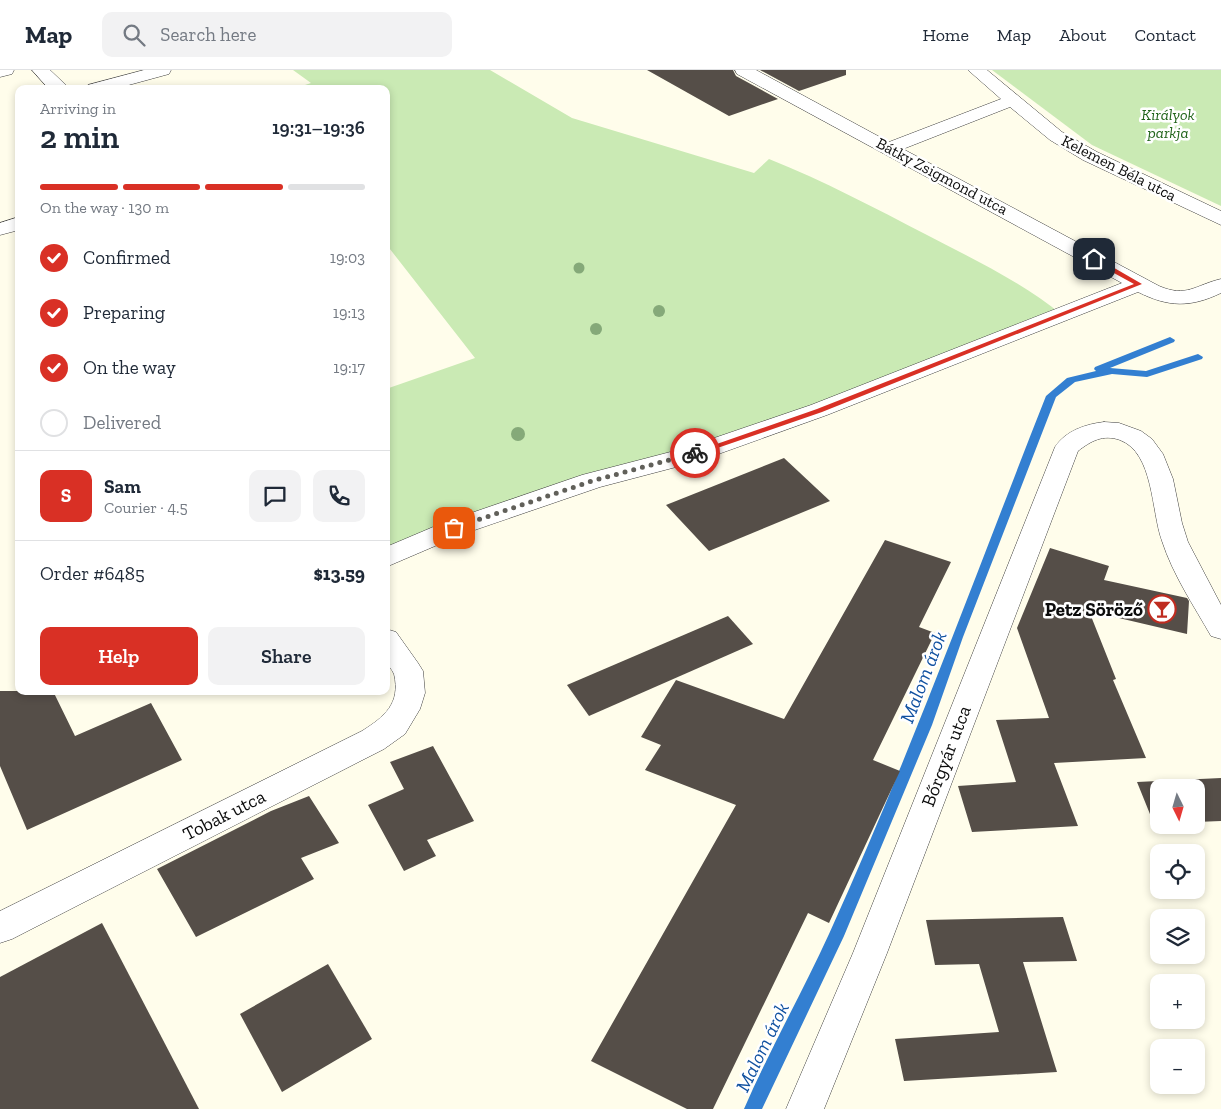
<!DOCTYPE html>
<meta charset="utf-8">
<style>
body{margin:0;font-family:"Zilla Slab",serif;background:#f2f2f3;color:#1f2937;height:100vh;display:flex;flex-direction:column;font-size:19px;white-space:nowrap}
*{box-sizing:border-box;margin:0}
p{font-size:16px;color:#747a83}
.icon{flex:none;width:28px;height:28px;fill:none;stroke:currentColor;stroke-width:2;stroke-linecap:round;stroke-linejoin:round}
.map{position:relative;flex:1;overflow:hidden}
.panel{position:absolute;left:15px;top:15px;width:375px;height:610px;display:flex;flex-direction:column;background:#fff;border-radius:10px;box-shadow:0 2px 8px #0003}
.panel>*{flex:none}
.needle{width:32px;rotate:175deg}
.buttons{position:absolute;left:1150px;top:709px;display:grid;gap:10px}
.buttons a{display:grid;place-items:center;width:55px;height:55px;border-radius:10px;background:#fff;box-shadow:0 2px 8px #0003;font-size:25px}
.pin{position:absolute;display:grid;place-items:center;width:42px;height:42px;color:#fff;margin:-21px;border-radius:10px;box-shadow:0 2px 8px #0006}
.courier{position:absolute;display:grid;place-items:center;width:50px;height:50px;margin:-25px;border:4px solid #d93025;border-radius:50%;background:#fff;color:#222;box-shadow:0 1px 6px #0007}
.overview em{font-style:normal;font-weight:600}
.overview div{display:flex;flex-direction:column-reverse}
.overview{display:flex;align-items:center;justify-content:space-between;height:85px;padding:0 25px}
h1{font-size:32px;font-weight:600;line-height:38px}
.bar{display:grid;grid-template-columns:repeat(4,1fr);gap:8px 5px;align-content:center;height:60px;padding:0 25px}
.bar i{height:6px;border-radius:4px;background:#e0e1e3}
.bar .active{background:#d93025}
.bar p{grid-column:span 4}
.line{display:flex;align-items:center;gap:12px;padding:0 25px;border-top:1px solid #e0e1e3}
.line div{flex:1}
.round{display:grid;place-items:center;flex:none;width:52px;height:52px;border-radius:10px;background:#f2f2f3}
ol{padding:0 25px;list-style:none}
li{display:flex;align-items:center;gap:15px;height:55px}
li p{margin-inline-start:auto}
li .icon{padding:5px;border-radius:50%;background:#d93025;color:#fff;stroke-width:4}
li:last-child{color:#747a83}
li i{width:28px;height:28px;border:2px solid #e0e1e3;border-radius:50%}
.button{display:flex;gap:10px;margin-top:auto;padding:10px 25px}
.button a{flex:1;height:58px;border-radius:10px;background:#d93025;color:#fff;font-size:20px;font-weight:600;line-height:58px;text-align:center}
.button a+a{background:#f2f2f3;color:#1f2937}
header{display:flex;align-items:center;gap:30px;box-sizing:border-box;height:70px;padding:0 25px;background:#fff;border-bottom:1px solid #e0e1e3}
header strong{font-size:24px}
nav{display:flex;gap:28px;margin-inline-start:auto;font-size:18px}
.search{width:350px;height:45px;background:#f2f2f3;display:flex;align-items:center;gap:12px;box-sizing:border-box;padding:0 18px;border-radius:10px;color:#747a83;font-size:19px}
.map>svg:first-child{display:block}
.green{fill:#caeab4}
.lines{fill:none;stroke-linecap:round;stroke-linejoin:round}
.stream{fill:#337fd1;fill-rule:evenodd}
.building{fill:#554e48}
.minor-casing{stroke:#3f3f3f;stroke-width:1}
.minor{fill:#fff;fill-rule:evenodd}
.tree{fill:#85a979}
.route{fill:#d93025}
.done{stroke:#61605a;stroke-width:5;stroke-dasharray:0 9}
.labels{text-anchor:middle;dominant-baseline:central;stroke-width:5;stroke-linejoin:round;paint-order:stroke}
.far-park-label{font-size:16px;font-style:italic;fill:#22651b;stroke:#fff}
.far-street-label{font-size:16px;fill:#0c0c0c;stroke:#fff}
.poi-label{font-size:19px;font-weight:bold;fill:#0c0c0c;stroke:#fff;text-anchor:end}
.street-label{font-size:19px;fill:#0c0c0c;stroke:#fff}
.water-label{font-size:20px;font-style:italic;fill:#1252a1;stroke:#fff}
</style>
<header>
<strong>Map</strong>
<div class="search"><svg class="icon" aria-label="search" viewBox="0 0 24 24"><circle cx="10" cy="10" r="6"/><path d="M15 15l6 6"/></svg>Search here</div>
<nav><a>Home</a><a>Map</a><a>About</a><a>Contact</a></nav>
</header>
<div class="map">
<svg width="1221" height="1039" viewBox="0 0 1221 1039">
<rect width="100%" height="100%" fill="#fffdeb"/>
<g class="green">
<path d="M293,0h197l82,48 182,55 15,-14c55,22 106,49 158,76 46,24 95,47 135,80l-676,243v-169l89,-31 -89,-114v-155h-93l18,-6z"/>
<path d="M992,0h229v136l-129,-61z"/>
</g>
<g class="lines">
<path class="stream" d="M1170,267l5,3 -1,2 -64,26 36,3 52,-17 5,3 -1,2 -55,18 -35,-3 -37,8 -19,15 -93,240 -31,88 -88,211 -82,173h-18c26,-60 58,-116 85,-175 80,-176 146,-358 217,-538l21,-18 29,-7 -2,-2 1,-2z"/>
</g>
<g class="building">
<path d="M647,0h86l3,6 42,23 -49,17z"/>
<path d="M760,0h86v5l-47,16z"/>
<path d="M784,388l46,43 -121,50 -43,-46z"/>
<path d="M885,470l66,22 -32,65 16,6 -62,127 27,11 -71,152 -21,-10 -95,196h-26l-96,-48 145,-256 -91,-35 16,-25 -20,-8 35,-57 108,39z"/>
<path d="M1050,478l59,18 -5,14 83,18 2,3 -2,33 -98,-23 27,68 -3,1 33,78 -92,5 24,63 -106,6 -14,-46 58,-4 -20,-62 53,-2 -32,-90z"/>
<path d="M728,546l25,28 -164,72 -22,-31z"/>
<path d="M0,621h53l22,45 76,-33 31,57 -155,70 -27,-64z"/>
<path d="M433,676l41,75 -47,19 9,16 -32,15 -36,-66 36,-16 -14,-27z"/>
<path d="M1221,708v43l-25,1v-34h-37v36h-5l-17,-42z"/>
<path d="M309,726l30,47 -38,15 13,21 -118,58 -39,-68 114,-58z"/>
<path d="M1063,847l14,44 -54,1 34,110 -153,9 -9,-42 104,-7 -20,-68 -44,1 -9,-45z"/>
<path d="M102,853l97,186h-199v-132z"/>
<path d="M328,894l44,75 -90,53 -42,-78z"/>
</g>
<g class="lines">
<g class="minor-casing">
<g id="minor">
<path d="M0,0h14l-2,4 -12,3z"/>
<path d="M32,0h18l20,19h-21z"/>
<path d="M144,0h27l-2,4 -55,15h-28l2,-4z"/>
<path d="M735,0h21l133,72 112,-43 -33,-29h19l75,62 35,20 124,59v14l-138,-65 -33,-20 -40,-33 -107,42 256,137c28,12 36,-1 62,-7v14c-31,15 -53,14 -83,-1l-311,123 -128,46 -99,26 -137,47 -77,33v-20l59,-25 137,-47 100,-26 129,-44 311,-122 -385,-209z"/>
<path d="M19,147v13l-19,5v-12z"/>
<path d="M1104,352l15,1 22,8 11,8 11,15 10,25 9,44 6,19 33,63v34l-10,-3c-17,-30 -38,-61 -49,-95 -11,-30 -8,-88 -42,-101 -17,-6 -29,1 -42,11l-191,502 -63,156h-38l67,-156 202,-506c10,-16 31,-23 49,-25z"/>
<path d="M386,559l10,3 22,31 5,8 2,22 -5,16 -15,25 -21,15 -372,190 -12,4v-32l362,-180c22,-14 39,-27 32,-57 -2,-5 -7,-9 -8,-14 -2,-9 0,-21 0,-31z"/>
</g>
</g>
<use href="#minor" class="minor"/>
</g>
<g class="tree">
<circle cx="579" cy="198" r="5.5"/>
<circle cx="659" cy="241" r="6"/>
<circle cx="596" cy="259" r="6"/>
<circle cx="518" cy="364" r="7"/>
</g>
<path class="route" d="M1092,188h5l45,26 -320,128 -125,43 -6,-2 126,-44 317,-125 -42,-23z"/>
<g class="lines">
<path class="done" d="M454,458l138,-47 103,-28"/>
</g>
<defs>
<g id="bar-ring" transform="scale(1.4375)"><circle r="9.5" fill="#fff" stroke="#bf2c20" stroke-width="1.5"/><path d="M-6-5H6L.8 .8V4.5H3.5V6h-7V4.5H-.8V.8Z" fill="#bf2c20"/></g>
</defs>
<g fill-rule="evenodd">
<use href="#bar-ring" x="1162" y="539"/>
</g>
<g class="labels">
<g class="far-park-label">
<text x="1168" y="44">Királyok<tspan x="1168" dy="18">parkja</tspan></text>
</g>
<g class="far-street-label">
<text transform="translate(1119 98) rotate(27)">Kelemen Béla utca</text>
<text transform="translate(942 106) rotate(28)">Bátky Zsigmond utca</text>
</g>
<g class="poi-label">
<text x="1143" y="539">Petz Söröző</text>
</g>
<g class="street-label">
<text transform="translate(946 686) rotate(-69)">Bőrgyár utca</text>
<text transform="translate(224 745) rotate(-27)">Tobak utca</text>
</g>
<g class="water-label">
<text transform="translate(923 607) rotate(-69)">Malom árok</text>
<text transform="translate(762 977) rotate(-64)">Malom árok</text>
</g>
</g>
</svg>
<div class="buttons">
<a><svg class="needle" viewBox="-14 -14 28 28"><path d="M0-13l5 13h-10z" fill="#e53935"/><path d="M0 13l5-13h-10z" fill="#747a83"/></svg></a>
<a><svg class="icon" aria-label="locate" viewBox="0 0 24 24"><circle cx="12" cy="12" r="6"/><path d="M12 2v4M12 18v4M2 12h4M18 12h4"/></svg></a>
<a><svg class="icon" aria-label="layers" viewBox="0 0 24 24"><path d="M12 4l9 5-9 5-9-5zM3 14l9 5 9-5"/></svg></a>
<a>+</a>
<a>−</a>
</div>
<div class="pin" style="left:454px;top:458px;background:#ea580c"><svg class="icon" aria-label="bag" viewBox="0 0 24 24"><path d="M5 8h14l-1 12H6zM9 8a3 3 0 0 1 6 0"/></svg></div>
<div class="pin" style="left:1094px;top:189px;background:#1f2937"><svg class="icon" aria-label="home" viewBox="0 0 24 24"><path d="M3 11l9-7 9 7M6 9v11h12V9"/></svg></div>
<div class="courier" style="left:695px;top:383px"><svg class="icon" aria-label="bike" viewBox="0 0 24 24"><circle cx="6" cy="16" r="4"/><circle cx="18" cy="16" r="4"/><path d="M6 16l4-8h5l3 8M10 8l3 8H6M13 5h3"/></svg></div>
<section class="panel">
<div class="overview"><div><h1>2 min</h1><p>Arriving in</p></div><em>19:31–19:36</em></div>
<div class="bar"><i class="active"></i><i class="active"></i><i class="active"></i><i></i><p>On the way · 130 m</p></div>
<ol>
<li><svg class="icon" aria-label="check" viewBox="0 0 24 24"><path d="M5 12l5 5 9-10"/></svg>Confirmed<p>19:03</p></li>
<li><svg class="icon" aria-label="check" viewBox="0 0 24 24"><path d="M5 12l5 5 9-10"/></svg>Preparing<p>19:13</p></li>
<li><svg class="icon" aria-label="check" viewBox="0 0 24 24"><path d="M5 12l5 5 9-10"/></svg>On the way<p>19:17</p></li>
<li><i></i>Delivered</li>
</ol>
<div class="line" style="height:90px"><b class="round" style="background:#d93025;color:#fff">S</b><div><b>Sam</b><p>Courier · 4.5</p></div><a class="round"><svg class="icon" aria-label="chat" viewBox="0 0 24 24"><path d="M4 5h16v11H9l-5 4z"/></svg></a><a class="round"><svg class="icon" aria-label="phone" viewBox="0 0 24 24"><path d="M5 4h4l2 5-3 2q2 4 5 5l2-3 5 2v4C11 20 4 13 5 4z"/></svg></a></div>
<div class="line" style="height:65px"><div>Order #6485</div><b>$13.59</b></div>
<div class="button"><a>Help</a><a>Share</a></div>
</section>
</div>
